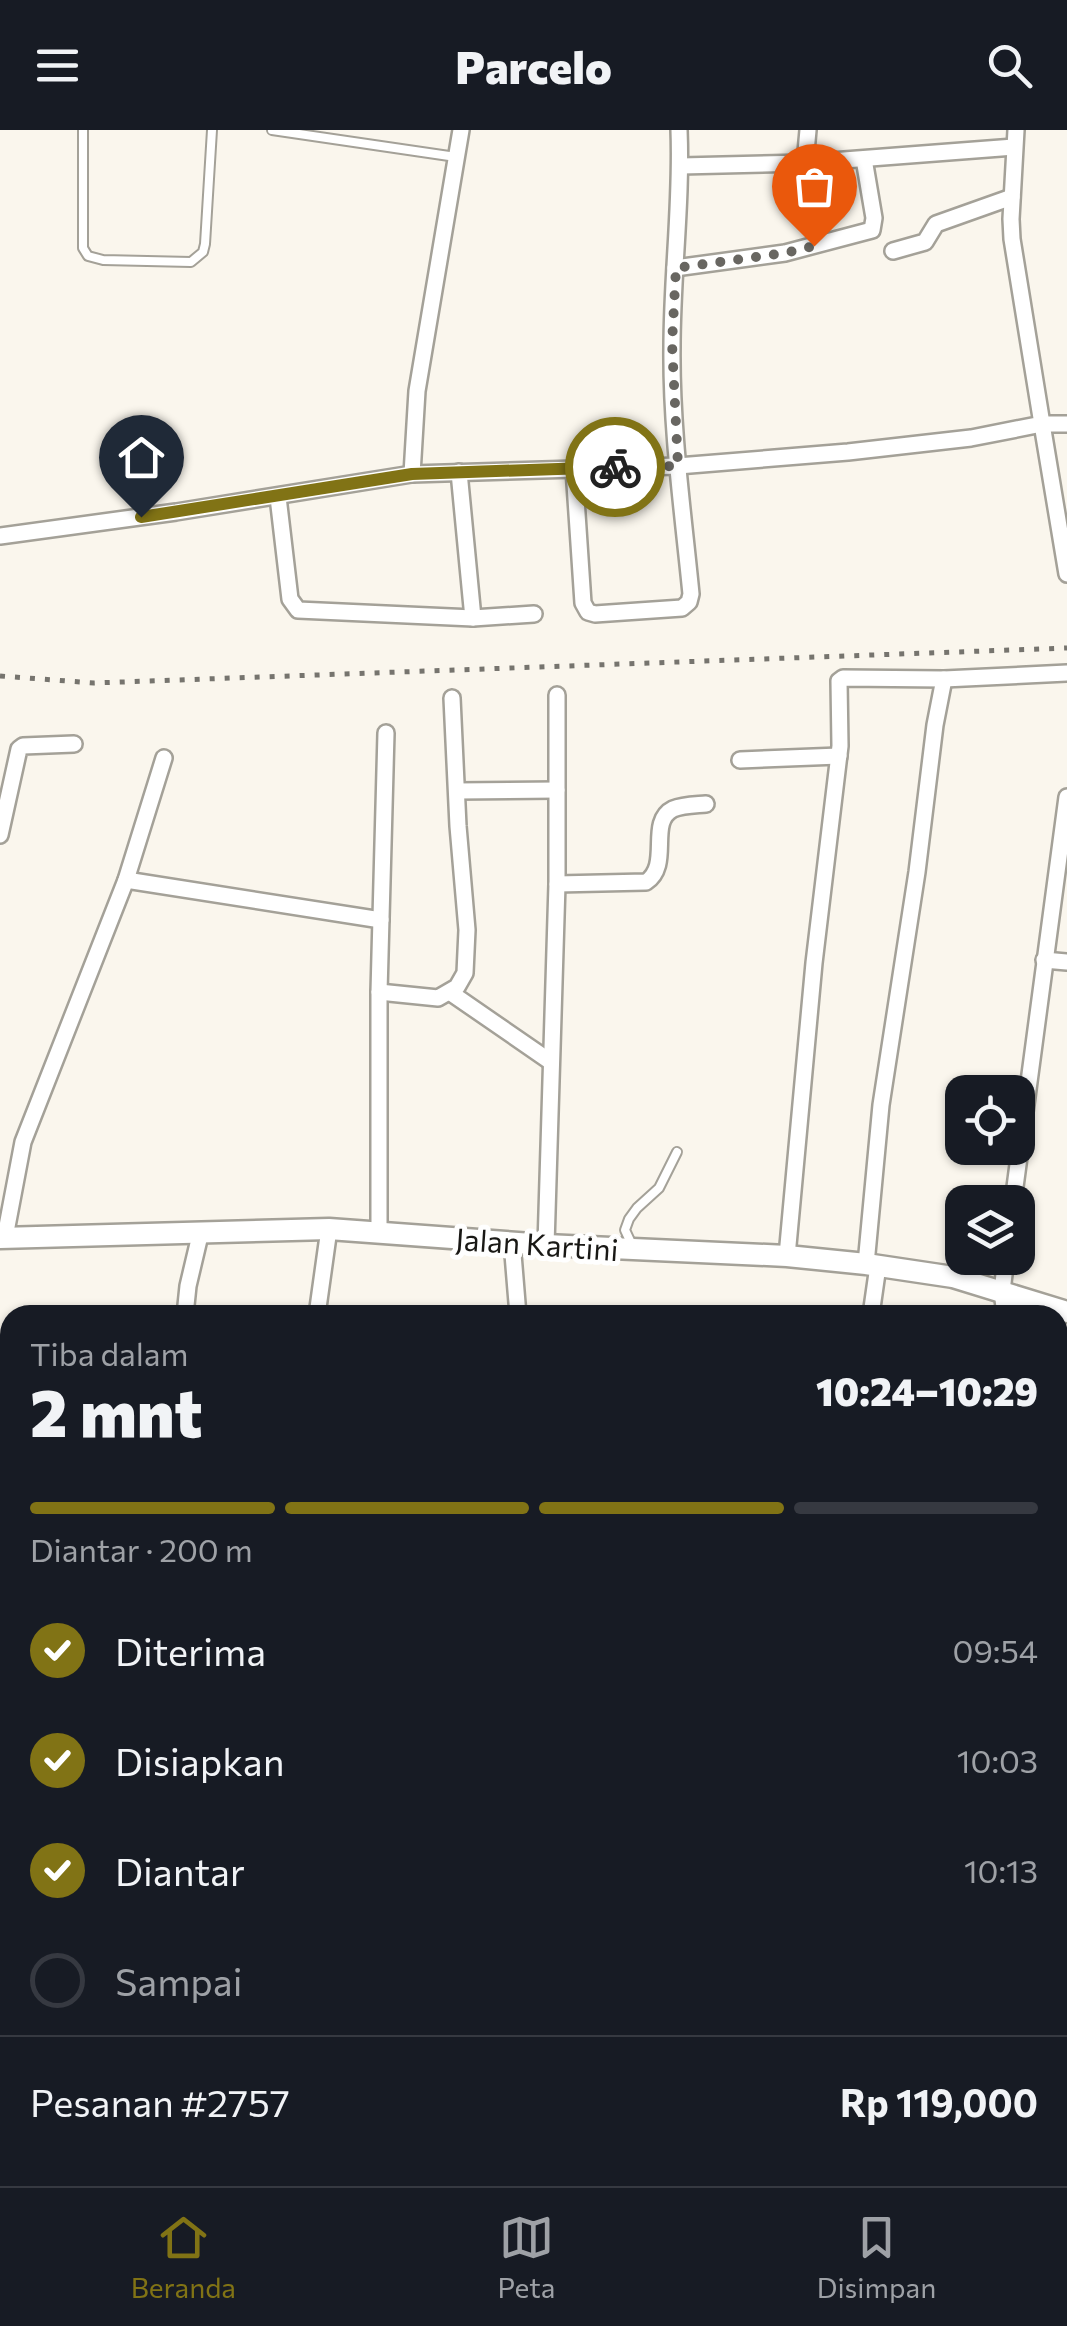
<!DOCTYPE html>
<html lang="id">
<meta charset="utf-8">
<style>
body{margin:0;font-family:Commissioner,sans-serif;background:#242831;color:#f1f3f6;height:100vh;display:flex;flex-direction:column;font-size:38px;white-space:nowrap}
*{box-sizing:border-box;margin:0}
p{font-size:32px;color:#9ea1a6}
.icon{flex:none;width:55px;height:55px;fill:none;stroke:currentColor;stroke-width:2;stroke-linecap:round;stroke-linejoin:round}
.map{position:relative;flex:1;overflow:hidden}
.side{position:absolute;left:0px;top:1175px;width:1068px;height:882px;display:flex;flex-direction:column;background:#171b24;border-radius:30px 30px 0 0;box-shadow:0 2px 8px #0004}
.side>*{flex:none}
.controls{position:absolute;left:945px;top:945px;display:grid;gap:20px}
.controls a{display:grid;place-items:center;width:90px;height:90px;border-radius:20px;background:#171b24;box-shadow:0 2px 8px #0004;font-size:50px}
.pin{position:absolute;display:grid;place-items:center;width:85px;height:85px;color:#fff;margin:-102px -42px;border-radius:50% 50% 50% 0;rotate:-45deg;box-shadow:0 0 10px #0007}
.pin .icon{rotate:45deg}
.courier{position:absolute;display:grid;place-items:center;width:100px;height:100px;margin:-50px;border:8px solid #817315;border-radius:50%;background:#fff;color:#222;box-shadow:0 2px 12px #0007}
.headline em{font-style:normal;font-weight:800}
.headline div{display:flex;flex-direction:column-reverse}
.headline{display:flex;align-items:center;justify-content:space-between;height:170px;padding:0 30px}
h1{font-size:65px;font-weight:800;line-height:75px}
.bar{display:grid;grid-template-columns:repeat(4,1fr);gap:15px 10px;align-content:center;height:120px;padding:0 30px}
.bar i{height:12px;border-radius:8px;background:#363941}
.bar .selected{background:#817315}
.bar p{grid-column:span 4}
.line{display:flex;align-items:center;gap:25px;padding:0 30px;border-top:2px solid #363941}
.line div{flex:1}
ol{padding:0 30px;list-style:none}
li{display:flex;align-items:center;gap:30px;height:110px}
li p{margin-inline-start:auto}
li .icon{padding:10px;border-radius:50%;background:#817315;color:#fff;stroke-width:4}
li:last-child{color:#9ea1a6}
li i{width:55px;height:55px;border:5px solid #363941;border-radius:50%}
header{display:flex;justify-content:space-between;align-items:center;height:130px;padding:0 30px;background:#171b24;font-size:45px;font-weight:800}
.dock{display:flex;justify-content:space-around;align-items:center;height:140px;border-top:2px solid #363941;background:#171b24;font-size:28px;color:#9ea1a6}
.dock a{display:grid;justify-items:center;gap:5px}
.dock .selected{color:#817315}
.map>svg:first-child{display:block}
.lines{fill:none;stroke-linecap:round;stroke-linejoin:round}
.lane-casing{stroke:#a4a198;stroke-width:12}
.street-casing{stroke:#a4a198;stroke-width:20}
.secondary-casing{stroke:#a4a198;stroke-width:25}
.lane{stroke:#fff;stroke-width:8}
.street{stroke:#fff;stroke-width:15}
.secondary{stroke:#fff;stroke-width:20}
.rail{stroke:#76746e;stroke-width:5;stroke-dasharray:5 10;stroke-linecap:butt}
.done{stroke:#686661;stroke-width:10;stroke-dasharray:0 18}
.route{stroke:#817315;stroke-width:12}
.labels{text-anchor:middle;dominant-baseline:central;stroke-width:10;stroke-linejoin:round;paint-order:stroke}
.street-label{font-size:30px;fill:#191815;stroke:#fff}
</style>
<header><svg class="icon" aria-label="menu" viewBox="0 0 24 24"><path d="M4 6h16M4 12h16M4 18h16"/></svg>Parcelo<svg class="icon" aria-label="search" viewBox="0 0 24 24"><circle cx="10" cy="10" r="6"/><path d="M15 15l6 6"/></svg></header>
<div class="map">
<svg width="1067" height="2056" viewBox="0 0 1067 2056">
<rect width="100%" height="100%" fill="#faf6ed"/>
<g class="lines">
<g class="lane-casing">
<g id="lane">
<path d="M83,0v118l5,8 15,4 88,2 12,-10 2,-8 7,-114"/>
<path d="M272,0l184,27"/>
<path d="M632,1115l-7,-15 4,-11 8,-11 22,-20 18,-36"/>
<path d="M697,2056l2,-8"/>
</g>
</g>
<g class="street-casing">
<g id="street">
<path d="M805,33l3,-33"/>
<path d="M681,36l124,-3 209,-16"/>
<path d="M893,121l32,-9 11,-18 76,-27"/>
<path d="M675,138l110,-15 87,-23 2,-12 -10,-59"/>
<path d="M1067,294h-25l25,150"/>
<path d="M574,339l9,134 5,9 7,2 87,-6 7,-6 2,-8c-8,-82 -20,-165 -19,-247 0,-73 10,-145 7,-217"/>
<path d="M459,342l14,146"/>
<path d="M412,344l5,-83 44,-261"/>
<path d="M278,367l12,102 8,11 175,8 61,-4"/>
<path d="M0,406l176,-24 236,-38 266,-8 170,-14 123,-14 71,-14 -30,-185 -1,-20 5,-89"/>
<path d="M740,630l99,-4"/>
<path d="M457,661l100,-1"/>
<path d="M0,705l19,-86 4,-3 51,-2"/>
<path d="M126,750l255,40"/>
<path d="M557,754l89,-2c26,-17 1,-60 27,-73 10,-4 23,-4 33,-5"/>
<path d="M1044,830l23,2"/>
<path d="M379,862l59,6 19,-11 8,-14 2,-43 -9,-104 -6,-128"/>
<path d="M451,863l100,69"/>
<path d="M1013,1072l54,-405"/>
<path d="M379,1101v-239l7,-259"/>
<path d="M5,1107l18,-95 103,-262 38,-122"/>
<path d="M512,1112l6,73"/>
<path d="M546,1115l11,-361v-189"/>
<path d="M787,1126l27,-293 26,-217 -1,-65 4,-3 101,1 123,-6"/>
<path d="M866,1134l15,-159 36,-233 18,-147 9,-46"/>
<path d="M185,1185l3,-29 13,-55"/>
<path d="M317,1185l12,-86"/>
<path d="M871,1185l7,-49"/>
<path d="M1005,1185l-3,-24 4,-33"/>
<path d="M0,1451l10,4"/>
<path d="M1058,1583l9,72"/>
<path d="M55,2056l2,-8"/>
<path d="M169,2056l5,-8"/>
</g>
</g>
<g class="secondary-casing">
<g id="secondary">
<path d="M0,1108l329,-9 217,16 241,11 79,8 87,13 114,35"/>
<path d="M0,2012l10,5"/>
<path d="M77,2048l18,8"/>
</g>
</g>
<use href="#lane" class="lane"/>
<use href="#street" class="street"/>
<use href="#secondary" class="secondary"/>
<path class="rail" d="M0,546l94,7 973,-35"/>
</g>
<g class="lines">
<path class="done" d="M615,337l63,-1 -6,-123 4,-75 109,-15 29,-7"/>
<path class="route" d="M141,387l271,-43 203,-7"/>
</g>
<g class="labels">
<g class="street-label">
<text transform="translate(537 1113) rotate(4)">Jalan Kartini</text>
</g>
</g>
</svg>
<div class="controls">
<a><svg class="icon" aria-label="locate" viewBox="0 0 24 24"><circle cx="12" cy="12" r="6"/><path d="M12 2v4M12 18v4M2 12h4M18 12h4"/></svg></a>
<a><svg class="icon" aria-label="layers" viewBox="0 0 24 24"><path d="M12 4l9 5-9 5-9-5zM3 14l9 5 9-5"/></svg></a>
</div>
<div class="pin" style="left:814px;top:116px;background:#ea580c"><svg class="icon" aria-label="bag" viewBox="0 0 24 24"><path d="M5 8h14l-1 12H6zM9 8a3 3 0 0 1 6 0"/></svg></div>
<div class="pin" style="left:141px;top:387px;background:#1f2937"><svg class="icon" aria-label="home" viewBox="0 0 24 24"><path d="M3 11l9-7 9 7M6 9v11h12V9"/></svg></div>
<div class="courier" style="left:615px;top:337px"><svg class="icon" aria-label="bike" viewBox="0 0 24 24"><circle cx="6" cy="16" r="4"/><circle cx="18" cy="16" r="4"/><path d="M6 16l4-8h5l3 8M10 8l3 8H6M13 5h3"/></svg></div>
<section class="side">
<div class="headline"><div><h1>2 mnt</h1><p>Tiba dalam</p></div><em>10:24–10:29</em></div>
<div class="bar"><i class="selected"></i><i class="selected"></i><i class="selected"></i><i></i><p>Diantar · 200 m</p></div>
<ol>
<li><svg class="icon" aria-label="check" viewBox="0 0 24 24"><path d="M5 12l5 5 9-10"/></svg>Diterima<p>09:54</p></li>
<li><svg class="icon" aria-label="check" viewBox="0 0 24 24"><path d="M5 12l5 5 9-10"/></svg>Disiapkan<p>10:03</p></li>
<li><svg class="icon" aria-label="check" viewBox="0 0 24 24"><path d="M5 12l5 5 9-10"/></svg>Diantar<p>10:13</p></li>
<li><i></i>Sampai</li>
</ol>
<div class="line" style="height:130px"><div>Pesanan #2757</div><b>Rp 119,000</b></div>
</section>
</div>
<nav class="dock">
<a class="selected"><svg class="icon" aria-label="home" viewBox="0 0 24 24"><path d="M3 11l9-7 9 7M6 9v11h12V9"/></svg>Beranda</a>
<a><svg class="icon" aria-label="map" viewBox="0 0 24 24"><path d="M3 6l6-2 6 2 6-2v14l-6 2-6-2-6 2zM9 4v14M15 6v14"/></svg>Peta</a>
<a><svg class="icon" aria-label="saved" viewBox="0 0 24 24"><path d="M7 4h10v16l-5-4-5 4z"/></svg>Disimpan</a>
</nav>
